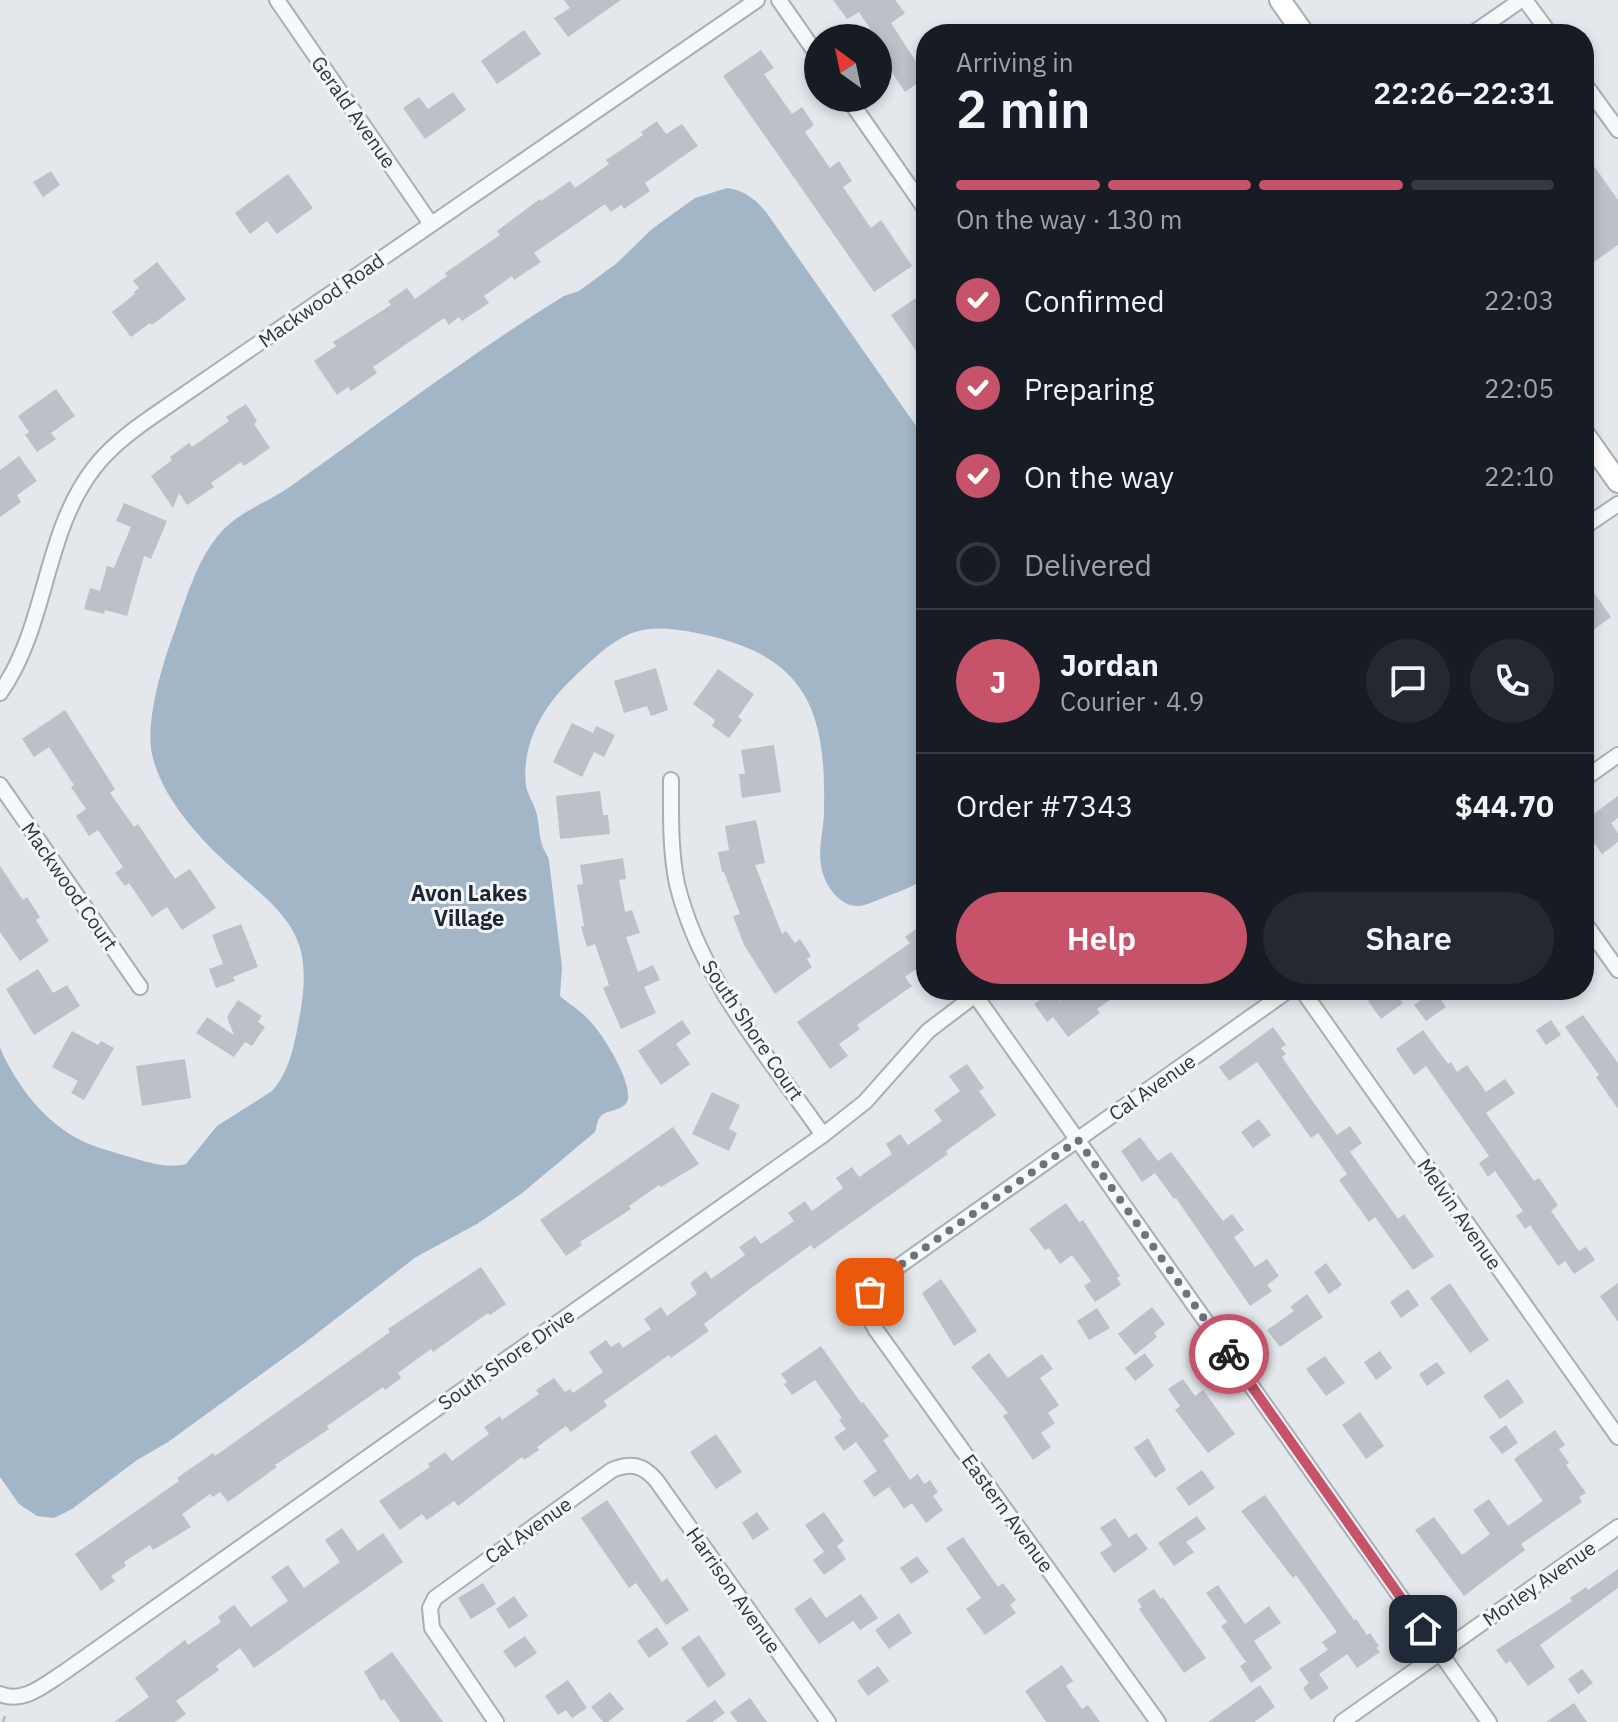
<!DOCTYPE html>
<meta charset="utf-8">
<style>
body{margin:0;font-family:"IBM Plex Sans",sans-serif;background:#242831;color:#f1f3f6;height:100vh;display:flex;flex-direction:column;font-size:30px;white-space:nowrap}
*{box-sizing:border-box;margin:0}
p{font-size:26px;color:#9ea1a6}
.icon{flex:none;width:44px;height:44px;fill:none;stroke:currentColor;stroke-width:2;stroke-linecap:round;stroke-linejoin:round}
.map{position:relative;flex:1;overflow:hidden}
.side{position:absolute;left:916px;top:24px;width:678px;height:976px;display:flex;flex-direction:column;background:#171b24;border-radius:32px;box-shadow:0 4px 12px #0003}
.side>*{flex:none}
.needle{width:52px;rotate:327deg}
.fabs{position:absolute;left:804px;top:24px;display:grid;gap:16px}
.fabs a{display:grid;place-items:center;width:88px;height:88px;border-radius:50%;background:#171b24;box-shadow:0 4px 12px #0003;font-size:40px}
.pin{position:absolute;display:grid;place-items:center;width:68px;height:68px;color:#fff;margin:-34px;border-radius:16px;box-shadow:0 4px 12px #0006}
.courier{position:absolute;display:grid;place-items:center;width:80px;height:80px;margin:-40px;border:6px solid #c65369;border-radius:50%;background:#fff;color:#222;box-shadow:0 2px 10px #0007}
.overview em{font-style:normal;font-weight:600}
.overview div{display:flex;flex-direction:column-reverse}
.overview{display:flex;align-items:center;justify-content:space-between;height:136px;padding:0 40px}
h1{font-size:52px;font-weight:600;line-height:60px}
.bar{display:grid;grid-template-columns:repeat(4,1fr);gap:12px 8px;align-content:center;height:96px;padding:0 40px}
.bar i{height:10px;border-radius:6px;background:#363941}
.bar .active{background:#c65369}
.bar p{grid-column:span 4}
.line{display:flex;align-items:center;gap:20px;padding:0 40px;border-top:2px solid #363941}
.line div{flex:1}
.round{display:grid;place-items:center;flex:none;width:84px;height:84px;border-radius:42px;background:#242831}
ol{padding:0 40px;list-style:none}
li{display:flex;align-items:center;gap:24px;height:88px}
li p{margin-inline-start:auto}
li .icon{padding:8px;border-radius:50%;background:#c65369;color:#fff;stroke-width:4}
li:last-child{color:#9ea1a6}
li i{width:44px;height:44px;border:4px solid #363941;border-radius:50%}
.primary-button{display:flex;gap:16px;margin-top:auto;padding:16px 40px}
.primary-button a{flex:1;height:92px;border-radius:48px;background:#c65369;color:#fff;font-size:32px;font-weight:600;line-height:92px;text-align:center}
.primary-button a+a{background:#242831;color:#f1f3f6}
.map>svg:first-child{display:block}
.water{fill:#a2b6c8}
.building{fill:#bcc1c7}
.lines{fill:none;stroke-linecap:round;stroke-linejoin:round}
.minor-casing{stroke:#a9aeb5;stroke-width:18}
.secondary-casing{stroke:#a9aeb5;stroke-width:24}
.path{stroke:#babec2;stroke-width:3;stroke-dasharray:6 6;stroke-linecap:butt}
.minor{stroke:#f7f8f9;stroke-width:14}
.secondary{stroke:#fff;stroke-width:20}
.done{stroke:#6d737d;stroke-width:8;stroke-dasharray:0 14.4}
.route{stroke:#c65369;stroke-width:10}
.labels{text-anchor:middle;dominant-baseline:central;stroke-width:6;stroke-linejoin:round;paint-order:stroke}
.street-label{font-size:20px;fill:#2d3542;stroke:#f4f6f8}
.neighbourhood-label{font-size:22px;font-weight:bold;fill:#1f2633;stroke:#f4f6f8}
</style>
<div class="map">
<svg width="1618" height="1722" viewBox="0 0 1618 1722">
<rect width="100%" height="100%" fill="#e4e7eb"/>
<path class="water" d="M727,188c17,2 28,11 39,24l160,228v438c-12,8 -25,13 -38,18 -9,3 -20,9 -29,10 -21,1 -36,-24 -38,-41 -3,-19 3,-36 3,-55 2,-96 -15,-152 -118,-175 -70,-16 -85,-3 -134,44 -29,27 -51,66 -46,107 2,10 9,19 11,29 2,10 2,20 5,30 2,6 6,10 7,16l13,106 -2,29c9,8 20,14 29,24 13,13 42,59 39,79 -3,12 -18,10 -26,16 -5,4 -5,11 -7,17l-74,62 -44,30 -61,33 -109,84 -139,101 -31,18 -65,49 -18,9 -17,-2 -18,-12 -19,-27v-429c17,38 44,74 82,93 15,7 32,11 48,16 17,5 38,12 56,7l31,-38 55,-35c17,-18 23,-48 27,-72 5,-24 8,-54 -1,-77 -11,-29 -37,-48 -59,-68 -35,-30 -77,-74 -87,-120 -7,-34 11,-92 23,-124 11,-31 21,-67 42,-93 18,-24 50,-34 74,-51 90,-64 178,-131 273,-190l15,-5 38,-28 35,-34 43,-31z"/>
<g class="building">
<path d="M564,0h57l-53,37 -14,-19 16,-10z"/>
<path d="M833,0h62l10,13 -14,10 35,54 -21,15 -14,-21 -6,4 -7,-10v-7l8,-6 -27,-40 -12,7z"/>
<path d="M524,30l17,24 -44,30 -16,-23z"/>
<path d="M761,50l13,18 -10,6 28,40 10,-7 12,18 -9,7 25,36 9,-7 13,20 -9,6 28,41 10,-8 31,46 -38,26 -151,-216z"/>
<path d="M453,92l13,18 -41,29 -22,-31 16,-11 9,12z"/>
<path d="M657,121l9,13 16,-10 16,22 -53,37 5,8 -26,18 -3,-4 -10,7 -6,-8 -71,49 7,9 -27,18 -2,-4 -28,20 5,7 -27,18 -3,-4 -10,8 -5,-7 -71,49 4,6 -26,18 -3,-4 -11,8 -23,-34 22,-15 -3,-4 58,-37 -3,-4 19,-13 8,11 32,-23 -2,-3 55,-38 -3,-4 43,-32 1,2 29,-20 5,7 34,-24 -3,-4 37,-25 -2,-3z"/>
<path d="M1584,152l34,48v45l-34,24z"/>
<path d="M51,171l9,14 -17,12 -10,-15z"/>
<path d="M288,174l25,34 -36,26 -10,-13 -17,13 -15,-21z"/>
<path d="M157,262l29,37 -34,26 -2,-2 -19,14 -19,-25 23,-18 -1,-2 5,-4 -6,-7z"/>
<path d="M926,291v74l-35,-50z"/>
<path d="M56,389l19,27 -24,17 5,6 -19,13 -12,-17 4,-3 -11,-16z"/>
<path d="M246,404l11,17 -3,3 16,24 -26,18 -3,-4 -30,21 3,4 -27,18 -8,-12 -6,15 -22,-32 21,-16 -2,-3 19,-14 3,4 37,-26 -3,-4z"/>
<path d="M19,456l18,25 -20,14 4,7 -21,15v-47z"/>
<path d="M124,503l43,18 -16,38 -7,-3 -17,60 -22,-6 -1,4 -20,-5 6,-21 10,3 7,-25 7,2 17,-41 -15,-6z"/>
<path d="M1594,593l17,24 -27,20v-37z"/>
<path d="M656,668l12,42 -17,6 -4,-10 -23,7 -10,-32z"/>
<path d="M718,669l36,25 -16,23 4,3 -13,18 -17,-12 3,-6 -22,-16z"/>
<path d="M65,710l50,79 -5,4 24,34 4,-3 37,55 15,-10 26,39 -34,22 -15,-23 -15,10 -23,-34 -4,3 -10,-13 8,-6 -25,-37 -9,6 -13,-20 10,-7 -15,-22 3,-2 -25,-38 -15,10 -12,-18z"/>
<path d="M572,723l21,10 3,-7 19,9 -11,22 -10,-5 -12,25 -29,-15z"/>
<path d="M774,745l7,47 -39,6 -3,-24h6l-4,-24z"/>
<path d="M600,791l3,24h5l2,19 -50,5 -4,-43z"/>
<path d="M1618,796v22l-7,5 7,10v9l-16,12 -18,-25v-8z"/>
<path d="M756,820l9,43 -10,2 27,69 4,-3 9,12 5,-4 11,17 -4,3 5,8 -37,27 -31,-49 -11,-29 7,-2 -16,-42h-2l-4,-20 11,-2 -4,-24z"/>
<path d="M623,858l3,21 -7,1 6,32 7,-2 8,23 -14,4 12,35 15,-7 7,15 -16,7 12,26 -35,16 -18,-41 6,-3 -14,-41 -8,3 -6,-20 3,-1 -7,-41 6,-1 -3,-19z"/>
<path d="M0,866l23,34 4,-3 13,20 -4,3 13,21 -29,20 -20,-29z"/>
<path d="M926,922v40l-21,15 7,9 -55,39 3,4 -21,15 9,12 -18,13 -33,-47 113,-79 -5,-6z"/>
<path d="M241,924l17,43 -25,10 2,4 -19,7 -7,-19 14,-5 -11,-29z"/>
<path d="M38,969l15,24 14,-8 13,21 -46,29 -28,-46z"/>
<path d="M1076,990h48l-27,19 3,4 -32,24 -15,-20 -6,5 -13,-18 19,-13 7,10z"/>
<path d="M1383,990h10l10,13 -22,16 -13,-18z"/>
<path d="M1434,991l12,16 -20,14 -12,-16z"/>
<path d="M238,1000l24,16 -4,6 7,5 -13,19 -7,-4 -11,15 -38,-24 11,-16 27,18 -7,-18z"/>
<path d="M1583,1015l35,48v46l-22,-32 3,-2 -34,-48z"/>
<path d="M682,1020l9,13 -15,11 14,20 -29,21 -23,-34z"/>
<path d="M1551,1020l10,15 -15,10 -10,-15z"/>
<path d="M1273,1027l13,18 -5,3 5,6 -4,3 29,42 26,36 13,-9 12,17 -12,9 48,67 6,-5 30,42 -21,14 -38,-53 -6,5 -30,-42 8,-6 -29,-41 -7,5 -54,-76 -28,19 -10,-14z"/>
<path d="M1423,1030l25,34 3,-2 6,10 10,-7 19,27 19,-13 10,14 -29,20 48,68 5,-3 19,27 -7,6 28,40 7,-4 9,13 -21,14 -9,-13 -7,5 -28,-41 -5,4 -9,-13 7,-5 -28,-40 -7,6 -9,-14 10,-7 -63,-90 -12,9 -18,-26z"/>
<path d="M72,1031l26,14 3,-4 13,7 -30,52 -13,-7 7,-12 -26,-14z"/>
<path d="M185,1059l6,39 -49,8 -6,-40z"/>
<path d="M967,1064l17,24 -5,3 17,24 -50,36 2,3 -134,95 -3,-4 -60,43 -47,36 5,7 -38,27 -2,-3 -65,46 3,5 -36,26 -5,-6 -29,21 2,3 -15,10 -2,-3 -64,49 -4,-5 -27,19 -5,-6 -22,16 -21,-29 51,-34 -2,-3 17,-12 7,9 37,-27 -5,-7 16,-11 2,4 37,-26 -3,-4 18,-12 11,14 5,-3 3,4 30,-21 -14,-20 17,-12 5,7 8,-5 4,6 28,-19 -7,-10 17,-12 6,9 30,-22 -7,-11 16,-12 5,8 34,-24 -6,-8 16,-11 6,8 33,-23 -6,-8 17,-12 7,10 31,-23 -7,-10 16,-11 7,10 33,-23 -6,-10 14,-10 8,11 34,-24 -8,-11 26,-19 -11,-15z"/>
<path d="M712,1092l28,13 -11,24 8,4 -8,18 -37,-17z"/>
<path d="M1259,1119l12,16 -18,13 -12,-16z"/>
<path d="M673,1127l26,37 -38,23 -2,-2 -30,21 2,3 -51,33 2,3 -16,11 -26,-36z"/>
<path d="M1140,1137l18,24 13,-9 52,69 9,-7 12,16 -10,7 21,30 12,-8 12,17 -12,9 5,6 -22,15 -74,-108 -2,1 -19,-26 -13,9 -21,-31z"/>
<path d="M1066,1203l13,19 4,-2 37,56 -3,2 4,7 -26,17 -11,-16 7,-5 -19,-26 -12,9 -11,-16 -4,2 -16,-21z"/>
<path d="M1326,1263l16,22 -13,9 -15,-22z"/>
<path d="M481,1267l25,37 -16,11 -2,-2 -55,39 -2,-3 -33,24 3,5 -16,12 -2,-3 -56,39 2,3 -54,36 2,2 -49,35 -8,-10 -7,5 -3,-3 -28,20 9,13 -38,23 -3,-5 -26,17 2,4 -15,10 4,5 -14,10 -26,-37 104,-73 -2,-3 36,-25 2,3 175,-124 -2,-3z"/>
<path d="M941,1279l36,52 -23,15 -32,-53z"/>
<path d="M1450,1283l39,57 -19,13 -40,-55z"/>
<path d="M1618,1283v39l-18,-26z"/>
<path d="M1408,1289l11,16 -18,13 -11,-16z"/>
<path d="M1307,1294l16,23 -43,30 -13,-17 27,-19 -4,-4z"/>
<path d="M1152,1307l13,17 -11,9 3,4 -22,18 -17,-21z"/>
<path d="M1097,1308l13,20 -21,12 -12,-19z"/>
<path d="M821,1346l40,57 2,-1 26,34 -6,4 27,40 8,-6 6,10 6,-4 8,12 -5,4 10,14 -17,13 -14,-20 -8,6 -15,-22 -15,10 -11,-16 14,-10 -21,-29 -12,9 -10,-14 12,-8 -7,-9 3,-2 -27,-38 -23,15 -8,-11 3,-2 -6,-8z"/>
<path d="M1380,1351l12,17 -16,12 -12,-18z"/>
<path d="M989,1353l19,25 34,-24 11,15 -13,9 19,27 -11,8 7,10 -14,10 10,14 -18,13 -30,-44 5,-3 -37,-46z"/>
<path d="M1145,1353l9,13 -19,15 -10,-13z"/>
<path d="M1325,1356l20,27 -19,13 -20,-27z"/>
<path d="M1437,1362l8,11 -18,13 -8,-12z"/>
<path d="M1183,1379l12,17 8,-6 32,44 -27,19 -33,-43 5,-4 -12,-17z"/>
<path d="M1508,1379l16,23 -24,17 -17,-23z"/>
<path d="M1360,1412l24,34 -18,13 -24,-34z"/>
<path d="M1506,1425l12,18 -16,11 -13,-17z"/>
<path d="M1555,1430l10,15 -6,4 10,14 -3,2 20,28 -7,4 3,5 -61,42 4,6 -61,46 -49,-66 19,-13 28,38 28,-21 -17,-24 16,-11 19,27 35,-25 -29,-42z"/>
<path d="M716,1434l26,38 -26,17 -26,-37z"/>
<path d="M1148,1438l18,32 -11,8 -21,-30z"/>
<path d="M1202,1470l13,18 -26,18 -13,-18z"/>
<path d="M1265,1495l89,125 2,-1 11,16 3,-2 9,13 -3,2 4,4 -23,16 -10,-14 -28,20 10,14 -18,12 -8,-12 6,-5 -10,-14 29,-19 -6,-8 15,-10 -41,-57 -3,3 -52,-67z"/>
<path d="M607,1500l55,82 5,-4 22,32 -23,15 -30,-42 -7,5 -48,-70z"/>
<path d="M757,1512l12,17 -16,11 -11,-17z"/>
<path d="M824,1512l20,29 -7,5 9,13 -22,16 -11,-15 11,-8 -19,-27z"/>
<path d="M1197,1516l9,13 -20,13 8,10 -20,14 -16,-23z"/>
<path d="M1115,1518l14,20 7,-5 12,16 -34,24 -14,-20 12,-8 -12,-17z"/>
<path d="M342,1528l16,23 25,-18 20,29 -149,106 -14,-20 -24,18 3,4 -43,31 10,13 -11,8h-61l35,-25 -14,-19 50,-38 3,5 33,-23 -3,-5 16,-12 17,22 37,-26 -17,-24 17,-12 16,23 36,-26 -15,-22z"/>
<path d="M963,1537l35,50 5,-4 13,17 -6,5 6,8 -31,22 -19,-26 15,-11 -35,-50z"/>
<path d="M917,1556l12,16 -18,12 -11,-16z"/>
<path d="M1618,1569v19l-78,57 15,22 -27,19 -18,-25 -4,3 -10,-14 76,-49 -2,-3 16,-11 2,3z"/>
<path d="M483,1583l13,21 -25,15 -13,-21z"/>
<path d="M1218,1585l27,39 24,-18 12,17 -27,18 18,27 -21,15 -11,-17 6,-4 -25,-36 6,-4 -21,-29z"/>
<path d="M1154,1589l7,10 2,-2 43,61 -22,15 -45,-64 3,-2 -5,-7z"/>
<path d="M861,1594l17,24 -18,12 -7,-9 -34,23 -25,-35 17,-12 15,21z"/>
<path d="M514,1596l14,20 -19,13 -13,-20z"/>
<path d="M899,1613l13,20 -23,16 -14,-19z"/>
<path d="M657,1627l12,17 -20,14 -12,-17z"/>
<path d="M699,1635l27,40 -18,13 -27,-40z"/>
<path d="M525,1636l12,17 -22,15 -12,-17z"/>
<path d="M392,1652l33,45 18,25h-43l-16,-23 -3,2 -17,-29z"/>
<path d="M1062,1665l11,16 -7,5 16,23 6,-4 12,17h-54l-21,-31z"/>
<path d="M878,1666l11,15 -21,15 -11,-15z"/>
<path d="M1582,1669l11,14 -15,11 -10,-15z"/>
<path d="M568,1680l19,28 -15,10 -6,-8 -8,5 -13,-19z"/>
<path d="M1260,1685l15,22 -21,15h-46z"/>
<path d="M610,1692l14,17 -16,13h-5l-12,-15z"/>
<path d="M750,1698l17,24h-30l-7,-10z"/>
<path d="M715,1700l10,13 -13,9h-27z"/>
<path d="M1574,1703l13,19h-41z"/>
</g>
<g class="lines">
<g class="minor-casing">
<g id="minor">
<path d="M277,0l154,224"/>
<path d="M779,0l39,56"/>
<path d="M1525,0l25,34"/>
<path d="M1472,34l49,-34"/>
<path d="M1584,83l34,47"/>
<path d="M848,98l78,112"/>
<path d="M1584,527l34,-23"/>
<path d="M0,693c48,-68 43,-159 94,-225 16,-21 37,-37 59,-52l604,-416"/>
<path d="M1584,779l34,-24"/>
<path d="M671,780c0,34 -1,70 6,104 23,95 91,172 146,251"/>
<path d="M0,785l140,202"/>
<path d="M1584,922l34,48"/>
<path d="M1302,990l316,447"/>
<path d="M975,995l514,727"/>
<path d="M0,1694c23,10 44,-9 63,-21l760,-538 42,-33 63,-71 54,-41"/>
<path d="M496,1722l-64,-94 -2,-20 5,-10 177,-128c19,-8 31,-5 44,10l172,242"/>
<path d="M1158,1722l-282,-392c-13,-21 -12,-36 6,-52l407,-288"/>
<path d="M1342,1722l276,-195"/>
</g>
</g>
<g class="secondary-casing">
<g id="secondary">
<path d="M1280,0l24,34"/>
<path d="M1584,434l34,48"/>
</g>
</g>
<path class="path" d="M3,1722l3,-9"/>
<use href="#minor" class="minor"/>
<use href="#secondary" class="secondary"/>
</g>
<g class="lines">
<path class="done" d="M870,1292l12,-14 196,-138 151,214"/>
<path class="route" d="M1229,1354l194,275"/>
</g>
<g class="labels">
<g class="street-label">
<text transform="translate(354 112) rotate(55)">Gerald Avenue</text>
<text transform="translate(321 300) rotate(-35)">Mackwood Road</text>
<text transform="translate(70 886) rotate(55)">Mackwood Court</text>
<text transform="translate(753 1030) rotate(56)">South Shore Court</text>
<text transform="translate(1152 1087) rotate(-35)">Cal Avenue</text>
<text transform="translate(1460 1214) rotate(55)">Melvin Avenue</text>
<text transform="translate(506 1359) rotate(-35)">South Shore Drive</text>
<text transform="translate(1008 1513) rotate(54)">Eastern Avenue</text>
<text transform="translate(528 1530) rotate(-35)">Cal Avenue</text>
<text transform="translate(1539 1583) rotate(-35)">Morley Avenue</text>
<text transform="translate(734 1590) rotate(55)">Harrison Avenue</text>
</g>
<g class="neighbourhood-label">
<text x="469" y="892">Avon Lakes<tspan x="469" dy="25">Village</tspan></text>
</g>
</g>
</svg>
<div class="fabs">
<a><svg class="needle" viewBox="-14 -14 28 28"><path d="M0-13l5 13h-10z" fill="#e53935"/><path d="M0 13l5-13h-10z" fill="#9ea1a6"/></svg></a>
</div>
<div class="pin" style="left:870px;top:1292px;background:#ea580c"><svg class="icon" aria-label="bag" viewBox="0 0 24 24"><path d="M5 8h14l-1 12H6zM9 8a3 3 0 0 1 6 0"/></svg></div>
<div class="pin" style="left:1423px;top:1629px;background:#1f2937"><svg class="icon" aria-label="home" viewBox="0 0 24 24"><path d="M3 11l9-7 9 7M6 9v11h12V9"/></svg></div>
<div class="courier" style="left:1229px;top:1354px"><svg class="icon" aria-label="bike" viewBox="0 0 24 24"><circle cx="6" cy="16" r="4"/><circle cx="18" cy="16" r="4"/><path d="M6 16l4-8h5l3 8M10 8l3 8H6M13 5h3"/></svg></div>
<section class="side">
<div class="overview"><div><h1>2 min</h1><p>Arriving in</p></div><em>22:26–22:31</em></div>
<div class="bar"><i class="active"></i><i class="active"></i><i class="active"></i><i></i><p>On the way · 130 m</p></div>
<ol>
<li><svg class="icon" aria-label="check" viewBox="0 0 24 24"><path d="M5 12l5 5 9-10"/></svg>Confirmed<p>22:03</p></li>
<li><svg class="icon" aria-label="check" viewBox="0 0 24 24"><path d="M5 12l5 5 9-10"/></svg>Preparing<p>22:05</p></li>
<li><svg class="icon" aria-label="check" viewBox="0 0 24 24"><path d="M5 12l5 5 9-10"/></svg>On the way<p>22:10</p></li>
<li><i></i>Delivered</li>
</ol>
<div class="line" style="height:144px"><b class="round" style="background:#c65369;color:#fff">J</b><div><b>Jordan</b><p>Courier · 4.9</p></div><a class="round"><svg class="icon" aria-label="chat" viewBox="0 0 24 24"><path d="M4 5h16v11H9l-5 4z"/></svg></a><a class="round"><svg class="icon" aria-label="phone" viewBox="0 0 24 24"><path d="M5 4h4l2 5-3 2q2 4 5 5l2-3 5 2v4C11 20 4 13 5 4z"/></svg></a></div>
<div class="line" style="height:104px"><div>Order #7343</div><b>$44.70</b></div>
<div class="primary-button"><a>Help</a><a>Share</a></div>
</section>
</div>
